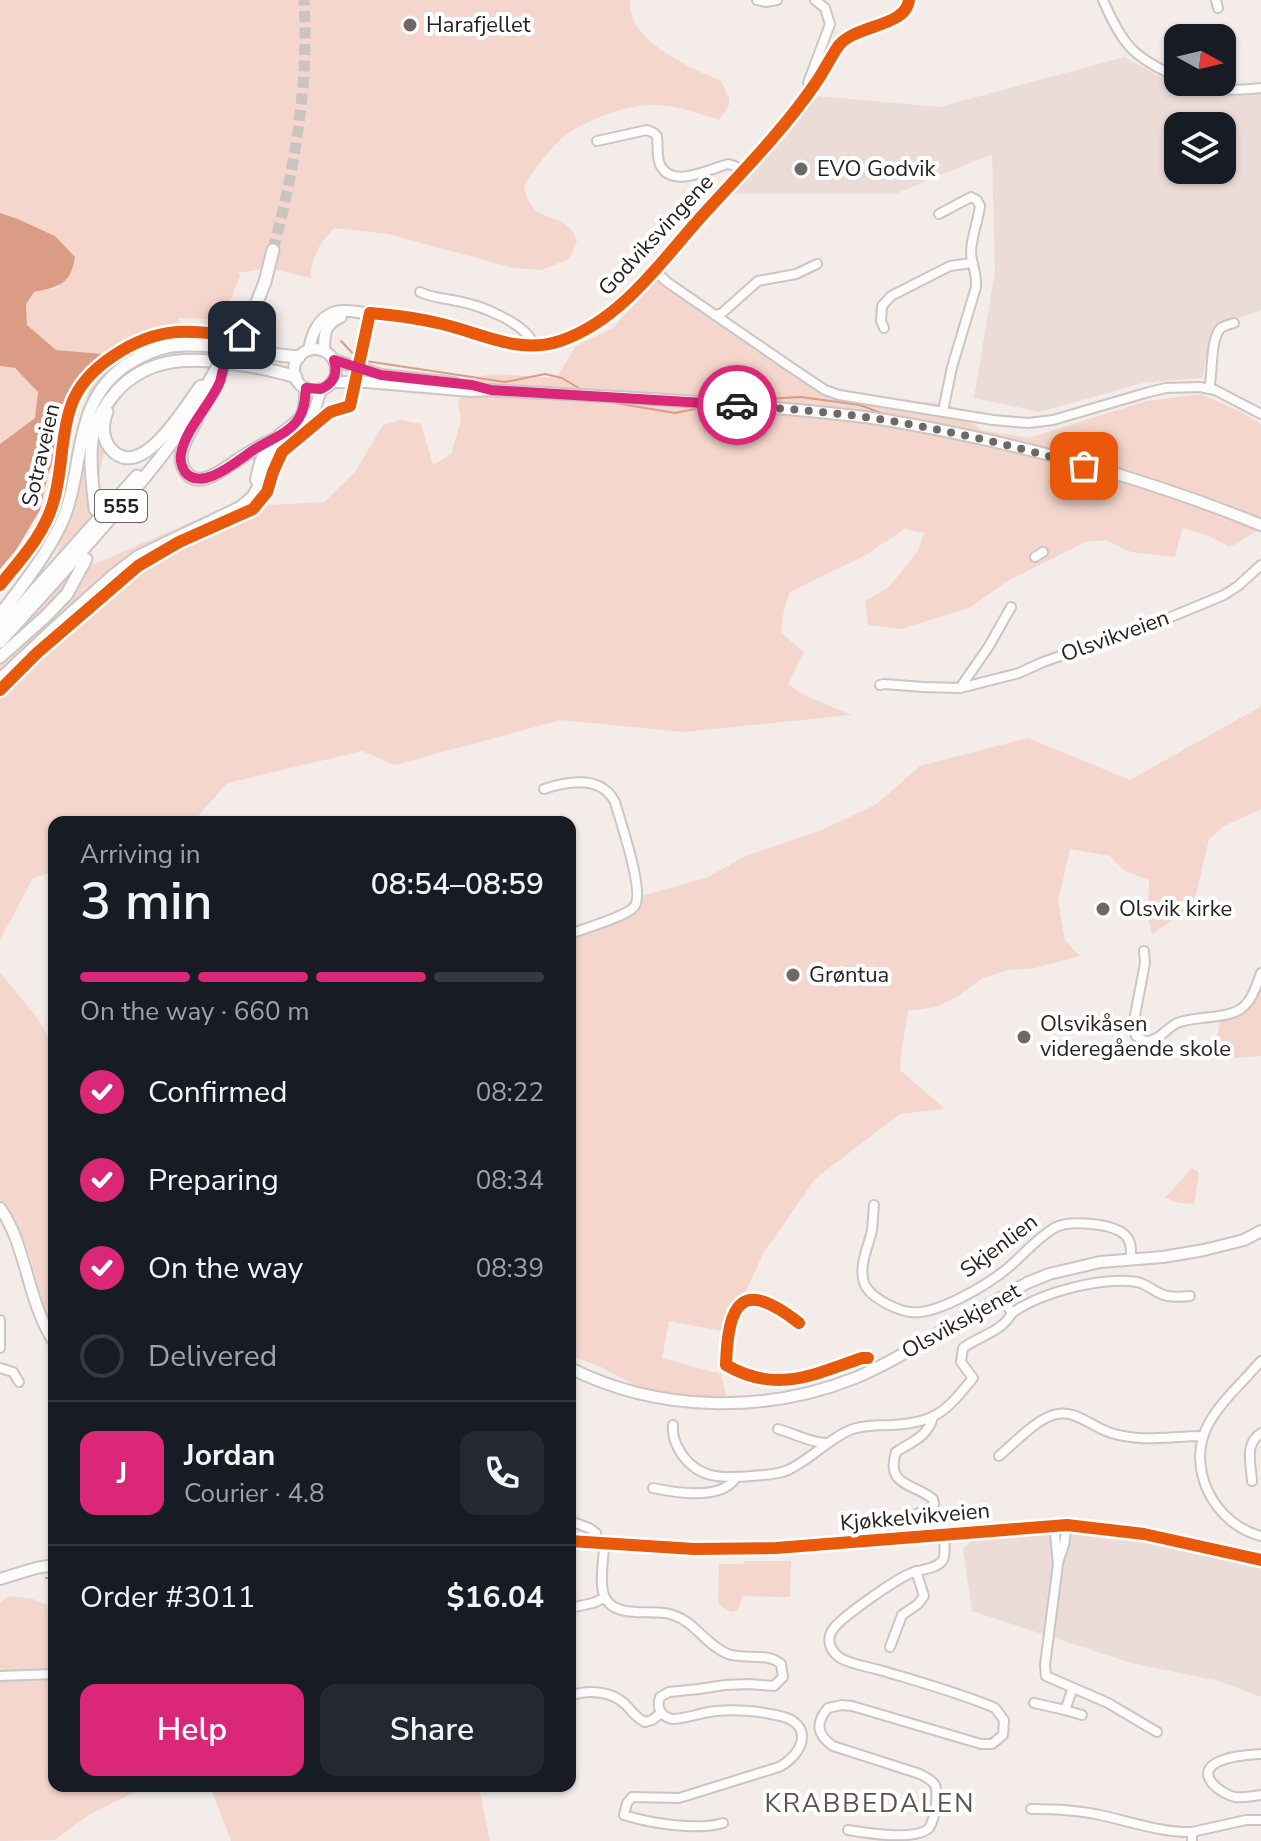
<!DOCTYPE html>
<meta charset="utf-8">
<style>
body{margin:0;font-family:"Nunito Sans",sans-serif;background:#242831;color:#f1f3f6;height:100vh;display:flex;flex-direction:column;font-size:30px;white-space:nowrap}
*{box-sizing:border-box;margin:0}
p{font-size:26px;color:#9ea1a6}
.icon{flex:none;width:44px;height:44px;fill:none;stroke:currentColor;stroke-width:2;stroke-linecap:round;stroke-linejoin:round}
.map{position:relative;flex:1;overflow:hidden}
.drawer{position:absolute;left:48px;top:816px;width:528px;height:976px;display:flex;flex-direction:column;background:#171b24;border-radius:16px;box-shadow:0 2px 6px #0004}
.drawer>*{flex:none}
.needle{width:52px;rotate:98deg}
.fabs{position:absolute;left:1164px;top:24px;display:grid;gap:16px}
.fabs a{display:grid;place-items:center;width:72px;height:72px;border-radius:16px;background:#171b24;box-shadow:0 2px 6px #0004;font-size:40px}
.pin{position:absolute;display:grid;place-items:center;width:68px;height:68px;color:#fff;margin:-34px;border-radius:16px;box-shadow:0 4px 12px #0006}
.courier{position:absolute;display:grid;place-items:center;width:80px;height:80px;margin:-40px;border:6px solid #db2777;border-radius:50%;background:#fff;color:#222;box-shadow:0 2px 10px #0007}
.summary em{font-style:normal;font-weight:600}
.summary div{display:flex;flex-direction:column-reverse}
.summary{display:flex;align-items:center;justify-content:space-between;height:136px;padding:0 32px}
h1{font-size:52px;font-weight:600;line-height:60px}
.bar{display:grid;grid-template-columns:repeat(4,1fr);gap:12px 8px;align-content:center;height:96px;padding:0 32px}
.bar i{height:10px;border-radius:6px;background:#363941}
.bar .selected{background:#db2777}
.bar p{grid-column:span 4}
.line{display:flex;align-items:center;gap:20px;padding:0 32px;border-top:2px solid #363941}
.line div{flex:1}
.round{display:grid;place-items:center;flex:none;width:84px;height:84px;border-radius:16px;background:#242831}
ol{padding:0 32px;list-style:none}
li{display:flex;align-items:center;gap:24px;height:88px}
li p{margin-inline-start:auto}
li .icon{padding:8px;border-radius:50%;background:#db2777;color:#fff;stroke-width:4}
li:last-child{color:#9ea1a6}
li i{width:44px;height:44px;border:4px solid #363941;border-radius:50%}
.action{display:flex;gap:16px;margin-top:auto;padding:16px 32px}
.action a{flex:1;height:92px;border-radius:16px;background:#db2777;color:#fff;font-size:32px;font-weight:600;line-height:92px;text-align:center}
.action a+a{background:#242831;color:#f1f3f6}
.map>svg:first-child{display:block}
.built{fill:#ecdcd7;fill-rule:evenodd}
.green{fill:#f4d6cc}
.water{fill:#db9c86}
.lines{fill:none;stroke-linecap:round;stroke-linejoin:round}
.stream{stroke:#db9c86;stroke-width:2}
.highway-tunnel{stroke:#cac4c1;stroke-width:11;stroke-dasharray:11 5.5;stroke-linecap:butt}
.minor-casing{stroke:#cbc6c4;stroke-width:12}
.major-casing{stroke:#cbc6c4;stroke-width:14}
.highway-casing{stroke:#cbc6c4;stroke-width:15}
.minor{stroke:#fdfcfc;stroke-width:8}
.major{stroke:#fdfcfc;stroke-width:10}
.highway{stroke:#fdfcfc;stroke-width:11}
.highway-bridge-casing{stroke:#cbc6c4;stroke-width:15;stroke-linecap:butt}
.highway-bridge{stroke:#fdfcfc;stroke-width:11}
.cycleway-casing{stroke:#fff;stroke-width:17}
.cycleway{stroke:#e8590c;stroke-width:12}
.done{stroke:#6e6967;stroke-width:8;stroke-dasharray:0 14.4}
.route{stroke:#db2777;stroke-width:10}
.poi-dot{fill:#6e6967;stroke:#fff;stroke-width:3}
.labels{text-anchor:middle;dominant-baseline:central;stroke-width:8;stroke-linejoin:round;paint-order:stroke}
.shield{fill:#fff;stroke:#686464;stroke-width:2}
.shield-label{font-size:20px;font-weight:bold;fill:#272221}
.poi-label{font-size:22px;fill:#272221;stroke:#fff;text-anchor:start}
.street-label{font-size:22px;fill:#272221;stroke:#fff}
.quarter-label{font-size:26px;letter-spacing:2px;fill:#5d524f;stroke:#fff}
</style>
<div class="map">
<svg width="1261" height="1841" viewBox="0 0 1261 1841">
<rect width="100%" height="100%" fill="#f3ece9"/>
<g class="built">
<path d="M1124,57l37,20 29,12 33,4 38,-1v218l-47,17 -12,51 -59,5 -103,29 -66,-14 21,-127 -3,-117 -97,40h-163l86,-98 122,11zM1178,126h44v44h-44z"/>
<path d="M1098,1528l163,33v136l-42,-16 -88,-18 -159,-52 -9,-62 14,-14z"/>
</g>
<g class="green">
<path d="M0,0h630c-4,41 60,67 91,81l8,17v7l-10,15c-22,-7 -44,-16 -68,-15 -27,0 -72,17 -92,36 -13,13 -26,29 -35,45 7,38 32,25 47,44 3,3 4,8 6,12l-8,17 -28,11 -27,-2 -126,-34 -53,-6c-14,12 -25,31 -24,50l-42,-10 -32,5 3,2 -17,45 -45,-2 18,30 -51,15 -31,45 -19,86 -7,73 151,-66 31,4 54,-3 31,-30 28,-47 18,-5 20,4 12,41 18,-11 10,-34 -3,-18c6,-8 12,-21 21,-25 8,-5 63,0 77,1l20,-32 37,-18 44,-48 142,91 29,23 120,10 33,26 47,8 119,-37 54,-7 40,18 20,12v104l-31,19 -21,-11 -27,-8 -7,29 -44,-5 -25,-12 -21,2 -78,39 -38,27 -68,21 -33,-4 -3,-24 24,-14 29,-36 6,-18 -19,-4 -41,27 -74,36 -6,17 -3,23 23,21 -16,31 16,11 47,20 -167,17 -123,-12 -166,45 -33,-14 -135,32 -34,39h-139v50l-21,6 -33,62v-298l56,-81 37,-192 9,-15 -46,-4 -29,-25 -1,-21 8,-12 25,-5 -4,-51 -37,-17 -18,-6z"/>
<path d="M0,366l15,2 23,24 -3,26 -35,26z"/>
<path d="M1261,703v106l-37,17 -15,13 -16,68 -41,27 -4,-16 1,-38 -24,-9 -15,-15 -40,-7 -12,52 7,39 15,16 -45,12 -27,2 -27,9 -21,16 -24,12 -28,4 -7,43 -1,16 45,39 -45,5 -84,64 -52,74 -37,80 -58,-11 -7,37 59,16 6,24 -62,-3 -23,-6 -41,-22 -31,-12v-421l57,-22 11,-15 68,-19 40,-22 76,-26 55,-26 43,-38 108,-28 102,42 130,-73z"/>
<path d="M0,973l36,43 18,30v283c-14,-25 -17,-52 -26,-79 -7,-19 -17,-35 -28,-51z"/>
<path d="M1261,978v78l-49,4 9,-41 14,-3z"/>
<path d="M1191,1167l8,6 -5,31c-10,-1 -21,-1 -29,-7l18,-18z"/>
<path d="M744,1561h47l-1,36 -48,-1c-3,19 -12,20 -24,6l1,-38h24z"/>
<path d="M9,1596l24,3 14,6 7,30v151h93l-60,30 -32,24 -55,1v-239z"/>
<path d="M210,1786h253l17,6 10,49h-259z"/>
</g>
<path class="water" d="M0,213l18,6 37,17 20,21c-4,27 -16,30 -41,35l-8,12 1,21 29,25 47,4 -20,30 -20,41 -5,26 -10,23 -8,36 -24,40 -16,19v-125l35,-26 3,-26 -23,-24 -15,-2z"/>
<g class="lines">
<g class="stream">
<path d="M341,341l18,19 146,22 40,-8 17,4 20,12"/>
<path d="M597,400l78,13 30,-6"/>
<path d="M743,400l58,-3 59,8 26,10"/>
<path d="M46,1578h2"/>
</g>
<path class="highway-tunnel" d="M273,250c22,-82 36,-165 31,-250"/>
<g class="minor-casing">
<g id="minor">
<path d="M757,0l9,2 11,-2"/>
<path d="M1103,0c19,44 30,58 75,77"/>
<path d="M1216,0l2,8"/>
<path d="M1191,82c22,9 47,9 70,6"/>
<path d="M810,90l-2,-7 22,-59 -5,-16 -10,-8"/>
<path d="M597,141l50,-11 7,3 3,3c1,8 0,18 2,26 10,29 50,7 69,2l7,2 6,7"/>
<path d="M939,214l32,-17 6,3 3,6c-2,16 -9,31 -9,47 1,12 6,21 5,34l-24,80 -9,44"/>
<path d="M654,270l13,12 125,86 33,22 14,5 154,25 35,3 25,-3 96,-28 17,-4 34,-1 15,3 46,24"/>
<path d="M420,292c12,6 24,6 37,9 23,4 69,22 77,44"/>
<path d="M715,315l7,-2 36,-32 38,-7 21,-10"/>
<path d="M884,328l-3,-7 1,-15 9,-10 59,-30 21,-3"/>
<path d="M1209,389c4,-15 1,-51 12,-61 2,-2 10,-4 13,-5"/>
<path d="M1035,557l8,-5"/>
<path d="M880,685l4,-1 39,3 37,1 59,-15 24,-11 123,-43 58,-24 14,-9 23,-21"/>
<path d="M960,688l29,-42 22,-39"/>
<path d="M544,789c24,-8 57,-14 71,13 5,19 31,92 19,105 -9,10 -49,21 -64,27"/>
<path d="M1144,951l1,12 -12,63 3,10 9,5c15,0 20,-12 32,-18 8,-3 17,-4 25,-5 40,-4 46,-7 59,-45"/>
<path d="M874,1205c-1,8 -1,17 -2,25 -3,15 -12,32 -9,48 1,12 13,20 24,26 6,3 15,7 23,8 26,4 79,-28 99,-45 15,-13 29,-30 47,-40 15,-7 58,-4 70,9 6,6 5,16 5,23"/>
<path d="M1012,1313c28,-20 90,-37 125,-31 9,2 14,7 22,11 8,5 21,4 31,3"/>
<path d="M0,1320v28"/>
<path d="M1261,1361c-17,20 -39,39 -52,62 -25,44 6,102 52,113"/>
<path d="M0,1368l13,4 6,10"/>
<path d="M673,1425c-1,9 1,15 5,23 17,31 43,31 74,28 12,-1 25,-1 36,-6 22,-10 39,-30 62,-40 12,-5 29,-5 42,-5 44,-2 54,-14 81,-47l-12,-16 2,-14c16,-12 39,-16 49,-35l-10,-15"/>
<path d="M778,1429c16,4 32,14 48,14"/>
<path d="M999,1456c14,-12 37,-36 54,-41 22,-7 38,12 58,18 34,10 58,3 92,3"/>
<path d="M1252,1481c-1,-18 -8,-37 9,-48"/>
<path d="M653,1488c23,5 67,12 82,-9"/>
<path d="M570,1521l19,7 7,5"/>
<path d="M1054,1525l4,39 -13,101 1,11 62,27 49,29"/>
<path d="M847,1543l4,-9 43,-10 37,-16 3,-4 -1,-5c-20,-16 -48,-13 -37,-47 15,-10 32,-15 37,-35"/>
<path d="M604,1544c-1,34 -13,67 32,68 12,1 26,-1 37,3 22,7 34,31 55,39 18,6 39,-2 53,10l2,13 -9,9 -26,-2 -23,1 -26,4 -30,3 -9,5c-4,11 1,19 12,22 13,0 25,-5 37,-7 20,-4 54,-1 75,5 31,10 17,39 -5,50l-100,31 -47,-1 -5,6 -3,12c25,8 73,16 99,8"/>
<path d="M1058,1563l6,-18 3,-20"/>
<path d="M570,1608l23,-5 11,-5"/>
<path d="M890,1647l12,-32 16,-11 6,-8 -8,-25"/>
<path d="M0,1676l54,-2"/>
<path d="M570,1696c18,-7 41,-5 55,8 7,7 11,14 20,18l7,-2 9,-7"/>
<path d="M1034,1703l31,7 8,-22"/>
<path d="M1065,1710l17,5"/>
<path d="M1261,1754c-14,1 -32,2 -45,9 -21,12 5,31 19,34 9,1 17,-1 26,-2"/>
<path d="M1031,1809c23,0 46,1 69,6 28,6 63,18 92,17"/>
<path d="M848,1830c17,3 69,11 81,-2 5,-7 6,-17 7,-25 2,-18 0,-21 -16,-29l-87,-28c-16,-11 -18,-23 -5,-38l14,-3 10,1 129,38h11l11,-9 1,-15 -9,-12c-35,-15 -75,-26 -112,-37 -13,-4 -29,-6 -41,-12 -12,-7 -17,-20 -8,-31 9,-12 61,-48 75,-54 10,-5 27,-4 34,-14 3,-7 1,-17 1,-24"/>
<path d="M1192,1841v-9l54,-12h15"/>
</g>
</g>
<g class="major-casing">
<g id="major">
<circle cx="315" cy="370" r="21"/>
<path d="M309,350c3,-17 9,-32 26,-38 10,-3 20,0 30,1 27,1 52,5 78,11 38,9 73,28 112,18 59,-15 107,-81 146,-124 38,-44 81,-86 114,-134 8,-12 14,-24 22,-36 15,-24 69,-20 72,-48"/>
<path d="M324,351c0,-16 0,-27 17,-34"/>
<path d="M334,360l47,15 73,8"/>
<path d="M332,382h35l104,9 20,-1c88,5 175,9 262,16 44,4 89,7 133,14 125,21 258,57 375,105"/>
<path d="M256,480c3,-18 8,-33 23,-45 8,-7 18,-11 23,-21 3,-8 3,-17 4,-26"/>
<path d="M0,679l54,-51 59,-53 25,-19 102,-49 13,-11 23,-45 31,-28 8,-14 6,-20"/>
<path d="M0,1208c27,38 27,93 54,134"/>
<path d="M570,1368c87,44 195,46 285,10 40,-17 76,-41 113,-62 20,-11 39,-22 59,-33l22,-9 51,-12 63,-5 41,-7 40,-10 17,-9"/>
<path d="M570,1541l124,8 82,-1 291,-23 77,9 117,26"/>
<path d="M0,1579l36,-11 18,-3"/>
</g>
</g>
<g class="highway-casing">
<g id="highway">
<path d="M251,317l14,-35 8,-32"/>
<path d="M107,412c-5,11 -5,26 3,36 30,37 75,-41 90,-61l8,-3"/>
<path d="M196,421c-7,14 -21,32 -12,48 13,24 41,-1 55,-10 11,-7 22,-14 34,-19"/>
<path d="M95,509c-2,-22 -6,-46 -3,-68 3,-19 11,-34 24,-49 31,-34 71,-35 113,-29 23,3 45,7 67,14"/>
<path d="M0,615c21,-28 46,-59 61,-91 25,-55 9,-120 65,-159 14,-9 29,-16 45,-19 42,-5 86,8 128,11"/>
<path d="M0,629l137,-153"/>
<path d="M0,642c78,-87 159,-172 222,-271"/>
<path d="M0,657l45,-40 22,-23 19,-35"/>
</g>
</g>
<use href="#minor" class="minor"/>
<use href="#major" class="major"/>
<use href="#highway" class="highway"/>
<g class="highway-bridge-casing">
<path id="highway-bridge" d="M208,384l38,-69"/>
</g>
<use href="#highway-bridge" class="highway-bridge"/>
<g class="cycleway-casing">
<g id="cycleway">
<path d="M0,585c20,-25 44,-50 53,-82 10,-31 7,-66 18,-97 13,-39 66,-71 106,-74 16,-1 33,1 49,3"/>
<path d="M0,690l37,-37 101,-87 41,-24 74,-33 14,-17 6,-20 9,-20 48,-40 20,-6 20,-93c24,2 48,5 72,11 39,9 77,31 118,17 60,-20 100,-78 140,-123 39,-43 82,-86 115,-134 8,-11 14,-24 22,-36 15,-24 69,-20 72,-48"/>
<path d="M799,1323c-57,-45 -71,-21 -73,42 50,29 87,10 136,-7h6"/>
<path d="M570,1541l124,8 82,-1 291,-23 77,9 117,26"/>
</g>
</g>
<use href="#cycleway" class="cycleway"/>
</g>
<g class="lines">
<path class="done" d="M737,405c49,4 99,7 148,15 67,11 134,27 199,46"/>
<path class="route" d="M242,335c-6,10 -12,21 -18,32 -3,6 -2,12 -5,17 -10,22 -34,46 -38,70 -1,6 1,13 4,18 17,21 54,-13 70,-23 14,-9 35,-16 44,-31 6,-9 6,-20 7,-30l15,1c13,-6 17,-15 13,-29l47,15 91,10 19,5 246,15"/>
</g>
<g class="poi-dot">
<circle cx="410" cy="25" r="8"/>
<circle cx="801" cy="169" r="8"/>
<circle cx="1103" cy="909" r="8"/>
<circle cx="793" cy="975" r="8"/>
<circle cx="1024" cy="1037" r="8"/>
</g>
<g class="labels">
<rect class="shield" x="95" y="490" width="52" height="32" rx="6"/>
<g class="shield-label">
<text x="121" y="506">555</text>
</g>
<g class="poi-label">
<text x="426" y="25">Harafjellet</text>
<text x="817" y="169">EVO Godvik</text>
<text x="1119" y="909">Olsvik kirke</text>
<text x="809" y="975">Grøntua</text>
<text x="1040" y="1024">Olsvikåsen<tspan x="1040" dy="25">videregående skole</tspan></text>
</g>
<g class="street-label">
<text transform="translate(656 235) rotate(-47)">Godviksvingene</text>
<text transform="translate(41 455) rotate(-77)">Sotraveien</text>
<text transform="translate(1115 636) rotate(-20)">Olsvikveien</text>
<text transform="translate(999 1246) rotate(-37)">Skjenlien</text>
<text transform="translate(961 1321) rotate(-29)">Olsvikskjenet</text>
<text transform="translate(915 1517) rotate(-5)">Kjøkkelvikveien</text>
</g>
<g class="quarter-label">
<text x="870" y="1803">KRABBEDALEN</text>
</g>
</g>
</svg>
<div class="fabs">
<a><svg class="needle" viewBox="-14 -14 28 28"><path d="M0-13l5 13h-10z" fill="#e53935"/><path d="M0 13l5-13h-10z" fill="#9ea1a6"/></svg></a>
<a><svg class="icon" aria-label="layers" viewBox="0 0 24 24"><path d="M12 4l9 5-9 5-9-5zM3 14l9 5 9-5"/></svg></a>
</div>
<div class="pin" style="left:1084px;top:466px;background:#ea580c"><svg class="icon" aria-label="bag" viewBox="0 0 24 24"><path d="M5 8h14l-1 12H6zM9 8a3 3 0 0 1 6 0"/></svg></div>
<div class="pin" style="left:242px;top:335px;background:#1f2937"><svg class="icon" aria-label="home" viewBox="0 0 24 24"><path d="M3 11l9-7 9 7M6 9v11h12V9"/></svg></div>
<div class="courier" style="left:737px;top:405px"><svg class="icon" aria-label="car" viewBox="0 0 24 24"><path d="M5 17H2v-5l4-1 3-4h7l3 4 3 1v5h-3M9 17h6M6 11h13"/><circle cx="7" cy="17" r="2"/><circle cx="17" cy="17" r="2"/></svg></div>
<section class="drawer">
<div class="summary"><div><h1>3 min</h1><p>Arriving in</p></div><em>08:54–08:59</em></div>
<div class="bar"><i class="selected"></i><i class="selected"></i><i class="selected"></i><i></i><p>On the way · 660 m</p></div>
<ol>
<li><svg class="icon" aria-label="check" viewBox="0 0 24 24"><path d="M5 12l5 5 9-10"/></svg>Confirmed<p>08:22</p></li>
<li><svg class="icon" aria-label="check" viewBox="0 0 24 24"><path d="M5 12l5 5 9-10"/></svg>Preparing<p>08:34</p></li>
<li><svg class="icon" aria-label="check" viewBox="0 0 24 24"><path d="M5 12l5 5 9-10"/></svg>On the way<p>08:39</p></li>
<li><i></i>Delivered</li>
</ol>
<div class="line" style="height:144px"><b class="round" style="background:#db2777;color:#fff">J</b><div><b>Jordan</b><p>Courier · 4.8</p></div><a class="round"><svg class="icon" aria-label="phone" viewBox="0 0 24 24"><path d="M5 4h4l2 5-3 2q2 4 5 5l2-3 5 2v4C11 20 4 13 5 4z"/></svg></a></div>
<div class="line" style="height:104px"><div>Order #3011</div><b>$16.04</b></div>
<div class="action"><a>Help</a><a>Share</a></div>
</section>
</div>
